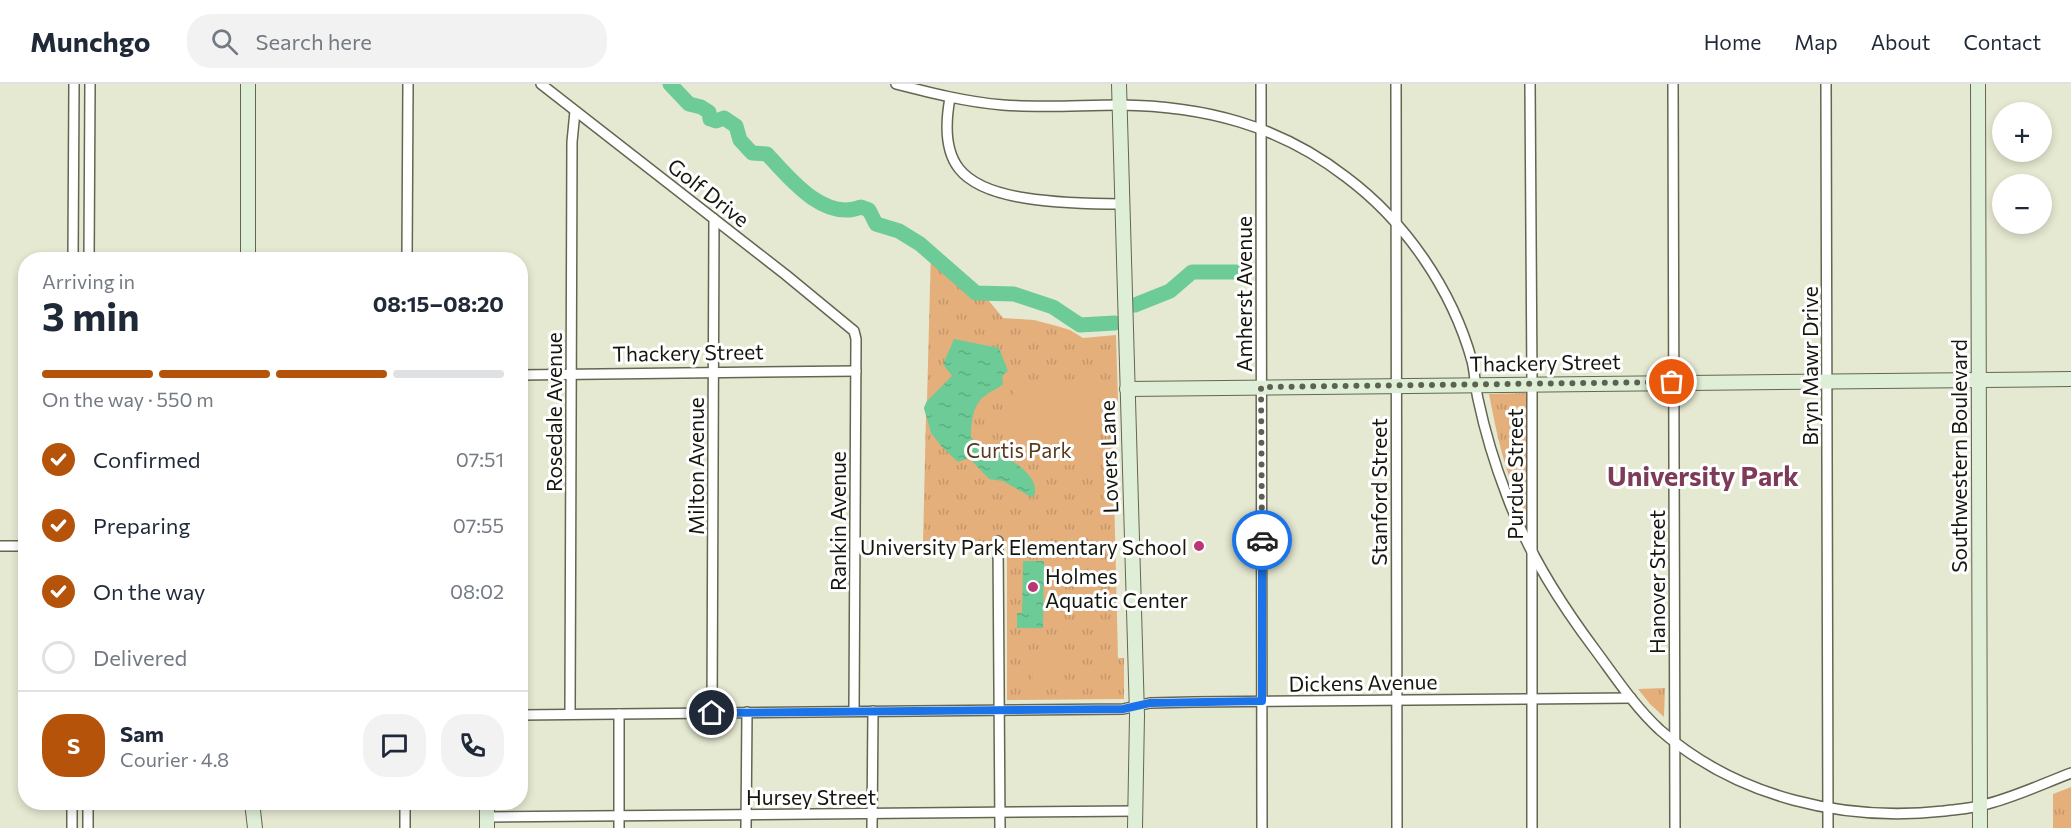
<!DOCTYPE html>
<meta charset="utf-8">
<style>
body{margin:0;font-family:Commissioner,sans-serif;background:#f2f2f3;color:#1f2937;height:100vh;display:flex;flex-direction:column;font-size:22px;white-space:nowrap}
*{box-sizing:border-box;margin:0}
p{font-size:20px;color:#747a83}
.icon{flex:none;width:33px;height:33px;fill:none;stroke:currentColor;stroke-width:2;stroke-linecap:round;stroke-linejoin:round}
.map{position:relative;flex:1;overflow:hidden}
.details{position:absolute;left:18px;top:168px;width:510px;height:558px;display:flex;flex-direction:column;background:#fff;border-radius:24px;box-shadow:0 3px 9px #0003}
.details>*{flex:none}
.buttons{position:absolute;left:1992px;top:18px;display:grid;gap:12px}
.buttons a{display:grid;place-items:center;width:60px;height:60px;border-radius:50%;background:#fff;box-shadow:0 3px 9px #0003;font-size:30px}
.pin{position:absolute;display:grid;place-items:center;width:51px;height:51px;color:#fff;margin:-26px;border:3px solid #fff;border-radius:50%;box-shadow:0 2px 6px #0007}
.courier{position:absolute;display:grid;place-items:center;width:60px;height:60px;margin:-30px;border:4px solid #1a73e8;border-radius:50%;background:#fff;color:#222;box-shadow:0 2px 8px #0007}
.head em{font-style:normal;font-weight:700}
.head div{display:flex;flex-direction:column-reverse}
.head{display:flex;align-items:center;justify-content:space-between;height:102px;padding:0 24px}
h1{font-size:39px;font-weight:700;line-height:45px}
.bar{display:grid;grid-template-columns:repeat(4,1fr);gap:9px 6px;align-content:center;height:72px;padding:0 24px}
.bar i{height:8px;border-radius:4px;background:#e0e1e3}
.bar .active{background:#b45309}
.bar p{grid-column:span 4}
.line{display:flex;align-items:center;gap:15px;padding:0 24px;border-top:2px solid #e0e1e3}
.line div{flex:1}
.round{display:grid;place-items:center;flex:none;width:63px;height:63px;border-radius:24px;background:#f2f2f3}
ol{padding:0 24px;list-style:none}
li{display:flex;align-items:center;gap:18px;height:66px}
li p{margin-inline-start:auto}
li .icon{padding:6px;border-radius:50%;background:#b45309;color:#fff;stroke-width:4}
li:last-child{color:#747a83}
li i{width:33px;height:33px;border:3px solid #e0e1e3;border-radius:50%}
header{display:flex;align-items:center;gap:36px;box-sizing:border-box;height:84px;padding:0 30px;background:#fff;border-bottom:2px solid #e0e1e3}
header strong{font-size:28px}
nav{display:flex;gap:33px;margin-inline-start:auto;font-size:21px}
.search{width:420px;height:54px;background:#f2f2f3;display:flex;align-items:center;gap:15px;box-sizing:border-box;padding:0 21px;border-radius:24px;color:#747a83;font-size:22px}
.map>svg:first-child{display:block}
.park{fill:url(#park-tufts)}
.pitch{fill:#e5af7c}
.water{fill:url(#water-ripples)}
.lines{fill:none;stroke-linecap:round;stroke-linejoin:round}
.river{stroke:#6ccb97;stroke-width:15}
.street-casing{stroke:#646652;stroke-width:12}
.secondary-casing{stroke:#646652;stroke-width:16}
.street{stroke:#fff;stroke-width:9}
.secondary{stroke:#dfeed6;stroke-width:14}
.done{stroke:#5e6052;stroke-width:6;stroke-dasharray:0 10.8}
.route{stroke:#1a73e8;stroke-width:8}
.poi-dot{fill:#bb3577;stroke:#fff;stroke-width:2}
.labels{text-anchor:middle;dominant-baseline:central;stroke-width:6;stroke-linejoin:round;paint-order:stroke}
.street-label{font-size:21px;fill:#15160e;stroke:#fff}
.park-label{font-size:21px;fill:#583b1e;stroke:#fff}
.poi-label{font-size:21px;fill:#15160e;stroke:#fff;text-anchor:end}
.district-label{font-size:27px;font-weight:bold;fill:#7e3b58;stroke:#fff}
</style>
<header>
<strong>Munchgo</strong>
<div class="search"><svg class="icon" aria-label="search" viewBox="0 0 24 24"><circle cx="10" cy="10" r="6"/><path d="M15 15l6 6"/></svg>Search here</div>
<nav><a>Home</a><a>Map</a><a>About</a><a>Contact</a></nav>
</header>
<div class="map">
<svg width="2071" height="744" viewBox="0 0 2071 744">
<defs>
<pattern id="park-tufts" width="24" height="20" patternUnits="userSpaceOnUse" patternTransform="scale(1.5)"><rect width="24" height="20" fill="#e5af7c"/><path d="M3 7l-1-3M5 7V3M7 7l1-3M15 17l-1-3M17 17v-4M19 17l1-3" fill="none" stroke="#c4966a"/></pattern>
<pattern id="water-ripples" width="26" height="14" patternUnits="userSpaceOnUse" patternTransform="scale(1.5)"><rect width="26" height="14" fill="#6ccb97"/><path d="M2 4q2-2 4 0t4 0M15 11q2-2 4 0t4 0" fill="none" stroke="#5dae81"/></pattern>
</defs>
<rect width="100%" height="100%" fill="#e6e9d1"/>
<g class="park">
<path d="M931,165l44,35 28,34 31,2 23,6 13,4 13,8 33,-3 2,66 -6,7 6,250h6v41l-117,1v-156l-84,-1 3,-128 -2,-7 3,-7z"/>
<path d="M1528,309l-1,124c-21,-37 -30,-81 -38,-123z"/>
<path d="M1665,604l-1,29 -14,-13 -12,-15z"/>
<path d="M2071,703v41h-18v-34z"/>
</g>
<g class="pitch">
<path d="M1089,295l8,6 -1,71c-28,14 -61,16 -77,-15 -2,-4 -6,-9 -7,-13 -4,-15 1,-32 4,-47z"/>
<rect x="1033" y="567" width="32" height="14"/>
<path d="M1064,588v15h-31v-15z"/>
</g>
<g class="water">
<path d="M954,255l45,9 9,23 -6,5 1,8c-5,5 -12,7 -17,11 -13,8 -15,28 -15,42l4,4c18,9 68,30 59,55l-3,1 -28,-16 -14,-2 -20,-21 -11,4 -16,-15 -11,-14 -7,-25 3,-7 25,-25 -9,-12z"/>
<path d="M1023,477h21l-1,67h-26v-15h5z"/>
</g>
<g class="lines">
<g class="river">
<path d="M670,0l19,20 12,3 8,5 1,7 6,2 8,-3 12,8 4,14 12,13 15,1c22,24 57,68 94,53l8,3 7,14 23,7 21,13 56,49 38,1 39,13 27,18 35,-2"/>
<path d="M1135,221l35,-14 22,-19h44"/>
</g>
<g class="street-casing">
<g id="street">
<path d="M541,0l245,191 68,56 2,8 -2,372"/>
<path d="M896,0c35,9 70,18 107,21 39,3 78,0 117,0 84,1 159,20 226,72 59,44 106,112 126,184 3,12 3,25 6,38 7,33 17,66 29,97 21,57 53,107 89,155 20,27 39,56 64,79 78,68 184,92 284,81 13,-2 26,-2 39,-6 30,-7 59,-21 88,-32"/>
<path d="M1261,0l1,744"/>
<path d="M1396,0l1,744"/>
<path d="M1530,0l2,299v445"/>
<path d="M1673,0l2,744"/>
<path d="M1826,0l2,744"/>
<path d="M950,14c-12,65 11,90 75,100 32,5 64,6 97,6"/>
<path d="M73,176l1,-176"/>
<path d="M89,176l1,-176"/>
<path d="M407,176l1,-176"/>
<path d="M520,291l336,-4"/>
<path d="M998,457l2,287"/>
<path d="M0,462h26"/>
<path d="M712,629l2,-494"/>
<path d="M570,630l2,-572 3,-31"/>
<path d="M619,630v114"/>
<path d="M520,631l603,-6 27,-6 44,-1 437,-4"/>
<path d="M487,733l648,-6"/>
<path d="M72,744v-26"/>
<path d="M88,744v-26"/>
<path d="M405,744v-26"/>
<path d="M746,744l1,-116"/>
<path d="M872,744l1,-117"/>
</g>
</g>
<g class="secondary-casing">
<g id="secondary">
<path d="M248,0v176"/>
<path d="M1119,0l18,631 -2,113"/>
<path d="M1978,0l2,744"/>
<path d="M1127,305l944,-10"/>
<path d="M252,718l3,26"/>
<path d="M487,718v26"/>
</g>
</g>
<use href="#street" class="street"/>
<use href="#secondary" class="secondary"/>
</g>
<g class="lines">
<path class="done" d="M1262,456l-1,-153 411,-5"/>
<path class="route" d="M712,629l411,-4 27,-6 112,-2v-161"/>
</g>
<g class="poi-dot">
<circle cx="1199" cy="462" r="6"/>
<circle cx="1033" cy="503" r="6"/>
</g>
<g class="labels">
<g class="street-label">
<text transform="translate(709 108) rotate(38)">Golf Drive</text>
<text transform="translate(1243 210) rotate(-90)">Amherst Avenue</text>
<text transform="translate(688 268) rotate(-1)">Thackery Street</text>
<text transform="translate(1545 278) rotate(-1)">Thackery Street</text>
<text transform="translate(1809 282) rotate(-90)">Bryn Mawr Drive</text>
<text transform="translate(553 328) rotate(-90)">Rosedale Avenue</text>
<text transform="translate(1958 372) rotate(-90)">Southwestern Boulevard</text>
<text transform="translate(1108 373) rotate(-92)">Lovers Lane</text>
<text transform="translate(695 382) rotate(-90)">Milton Avenue</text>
<text transform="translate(1514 390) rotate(-90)">Purdue Street</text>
<text transform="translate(1378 408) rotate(-90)">Stanford Street</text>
<text transform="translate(837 437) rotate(-90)">Rankin Avenue</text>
<text transform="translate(1656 498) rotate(-90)">Hanover Street</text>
<text transform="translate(1363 598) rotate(-1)">Dickens Avenue</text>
<text x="811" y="712">Hursey Street</text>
</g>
<g class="park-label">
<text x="1019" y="365">Curtis Park</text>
</g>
<g class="poi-label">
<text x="1187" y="462">University Park Elementary School</text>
<text x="1045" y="491" text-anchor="start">Holmes<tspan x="1045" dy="24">Aquatic Center</tspan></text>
</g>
<g class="district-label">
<text x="1703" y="391">University Park</text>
</g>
</g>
</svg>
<div class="buttons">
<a>+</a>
<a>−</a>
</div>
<div class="pin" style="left:1672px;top:298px;background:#ea580c"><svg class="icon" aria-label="bag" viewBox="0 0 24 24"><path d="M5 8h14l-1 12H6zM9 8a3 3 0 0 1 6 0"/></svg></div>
<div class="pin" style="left:712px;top:629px;background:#1f2937"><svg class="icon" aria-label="home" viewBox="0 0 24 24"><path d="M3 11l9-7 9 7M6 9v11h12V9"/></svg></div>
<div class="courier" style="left:1262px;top:456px"><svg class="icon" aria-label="car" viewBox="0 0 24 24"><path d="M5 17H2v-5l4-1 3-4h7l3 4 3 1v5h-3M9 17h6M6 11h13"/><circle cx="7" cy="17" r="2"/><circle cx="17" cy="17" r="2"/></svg></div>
<section class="details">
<div class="head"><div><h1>3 min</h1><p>Arriving in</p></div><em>08:15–08:20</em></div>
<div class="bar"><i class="active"></i><i class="active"></i><i class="active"></i><i></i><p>On the way · 550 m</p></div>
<ol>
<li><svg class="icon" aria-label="check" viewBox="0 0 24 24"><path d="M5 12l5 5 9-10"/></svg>Confirmed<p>07:51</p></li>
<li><svg class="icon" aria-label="check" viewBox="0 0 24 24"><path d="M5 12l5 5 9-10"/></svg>Preparing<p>07:55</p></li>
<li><svg class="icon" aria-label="check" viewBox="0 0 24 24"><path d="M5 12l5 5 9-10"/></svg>On the way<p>08:02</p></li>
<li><i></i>Delivered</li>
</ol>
<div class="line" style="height:108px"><b class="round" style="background:#b45309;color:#fff">S</b><div><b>Sam</b><p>Courier · 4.8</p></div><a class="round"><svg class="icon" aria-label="chat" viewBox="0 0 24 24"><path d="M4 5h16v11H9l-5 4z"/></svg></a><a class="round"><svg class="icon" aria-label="phone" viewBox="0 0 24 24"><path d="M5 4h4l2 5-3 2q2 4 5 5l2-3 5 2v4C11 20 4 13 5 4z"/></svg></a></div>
</section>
</div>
